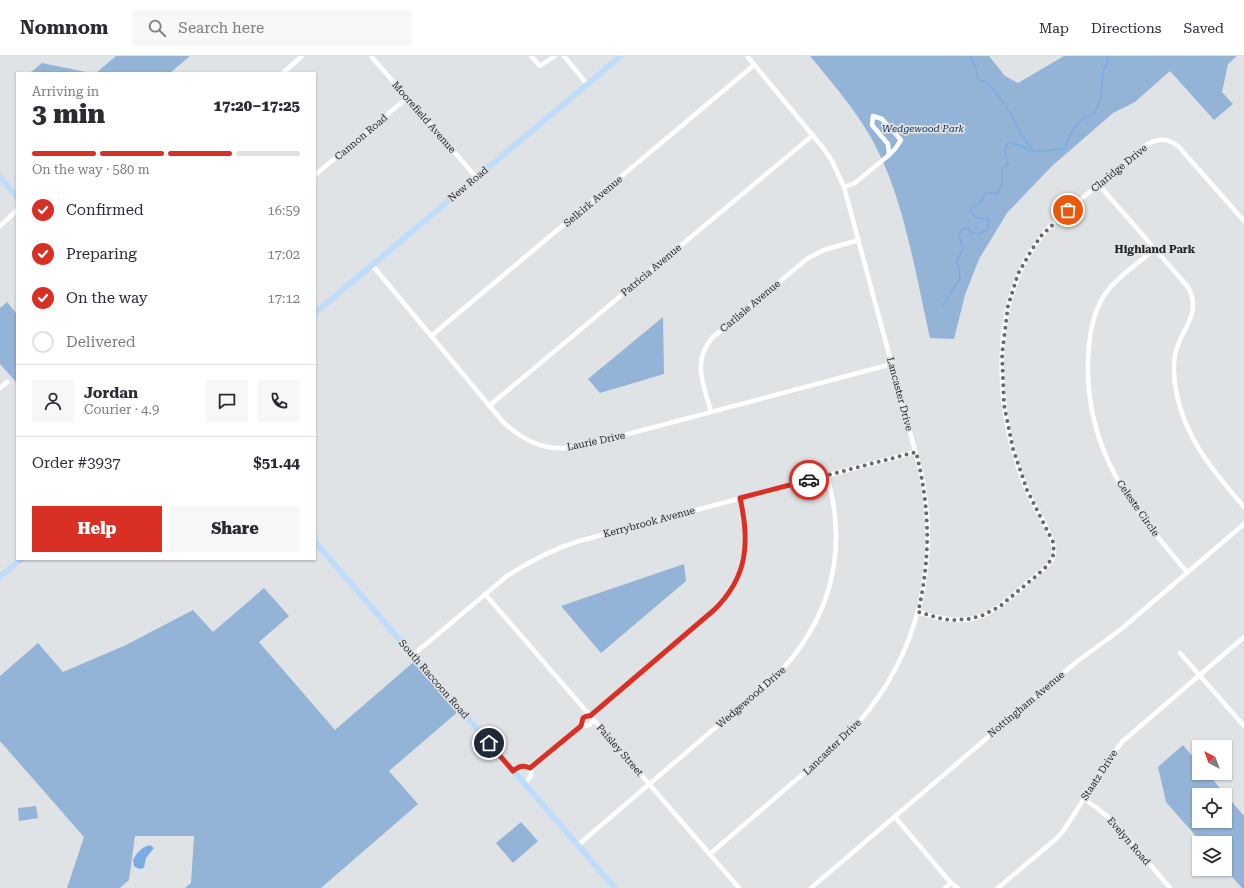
<!DOCTYPE html>
<meta charset="utf-8">
<style>
body{margin:0;font-family:"Roboto Serif",serif;background:#f7f7f7;color:#2b2b33;height:100vh;display:flex;flex-direction:column;font-size:15px;white-space:nowrap}
*{box-sizing:border-box;margin:0}
p{font-size:13px;color:#7c7c81}
.icon{flex:none;width:22px;height:22px;fill:none;stroke:currentColor;stroke-width:2;stroke-linecap:round;stroke-linejoin:round}
.map{position:relative;flex:1;overflow:hidden}
.details{position:absolute;left:16px;top:16px;width:300px;height:488px;display:flex;flex-direction:column;background:#fff;border-radius:0px;box-shadow:0 1px 3px #0004}
.details>*{flex:none}
.needle{width:26px;rotate:319deg}
.controls{position:absolute;left:1192px;top:684px;display:grid;gap:8px}
.controls a{display:grid;place-items:center;width:40px;height:40px;border-radius:0px;background:#fff;box-shadow:0 1px 3px #0004;font-size:20px}
.pin{position:absolute;display:grid;place-items:center;width:34px;height:34px;color:#fff;margin:-17px;border:2px solid #fff;border-radius:50%;box-shadow:0 1px 4px #0007}
.courier{position:absolute;display:grid;place-items:center;width:40px;height:40px;margin:-20px;border:3px solid #d93025;border-radius:50%;background:#fff;color:#222;box-shadow:0 1px 5px #0007}
.summary em{font-style:normal;font-weight:800}
.summary div{display:flex;flex-direction:column-reverse}
.summary{display:flex;align-items:center;justify-content:space-between;height:68px;padding:0 16px}
h1{font-size:26px;font-weight:800;line-height:30px}
.bar{display:grid;grid-template-columns:repeat(4,1fr);gap:6px 4px;align-content:center;height:48px;padding:0 16px}
.bar i{height:5px;border-radius:3px;background:#e1e1e2}
.bar .selected{background:#d93025}
.bar p{grid-column:span 4}
.line{display:flex;align-items:center;gap:10px;padding:0 16px;border-top:1px solid #e1e1e2}
.line div{flex:1}
.round{display:grid;place-items:center;flex:none;width:42px;height:42px;border-radius:0px;background:#f7f7f7}
ol{padding:0 16px;list-style:none}
li{display:flex;align-items:center;gap:12px;height:44px}
li p{margin-inline-start:auto}
li .icon{padding:4px;border-radius:50%;background:#d93025;color:#fff;stroke-width:4}
li:last-child{color:#7c7c81}
li i{width:22px;height:22px;border:2px solid #e1e1e2;border-radius:50%}
.primary-button{display:flex;gap:8px;margin-top:auto;padding:8px 16px}
.primary-button a{flex:1;height:46px;border-radius:0px;background:#d93025;color:#fff;font-size:16px;font-weight:800;line-height:46px;text-align:center}
.primary-button a+a{background:#f7f7f7;color:#2b2b33}
header{display:flex;align-items:center;gap:24px;box-sizing:border-box;height:56px;padding:0 20px;background:#fff;border-bottom:1px solid #e1e1e2}
header strong{font-size:19px}
nav{display:flex;gap:22px;margin-inline-start:auto;font-size:14px}
.search{width:280px;height:36px;background:#f7f7f7;display:flex;align-items:center;gap:10px;box-sizing:border-box;padding:0 14px;border-radius:0px;color:#7c7c81;font-size:15px}
.map>svg:first-child{display:block}
.green{fill:#93b3d7;fill-rule:evenodd}
.water{fill:#7aace3}
.lines{fill:none;stroke-linecap:round;stroke-linejoin:round}
.stream{stroke:#7aace3;stroke-width:1.5}
.street{stroke:#fff;stroke-width:4.5}
.secondary{stroke:#bfddf9;stroke-width:6}
.done{stroke:#66686a;stroke-width:4;stroke-dasharray:0 7.2}
.route{stroke:#d93025;stroke-width:5}
.labels{text-anchor:middle;dominant-baseline:central;stroke-width:3.5;stroke-linejoin:round;paint-order:stroke}
.street-label{font-size:10px;fill:#252627;stroke:#e0e3e6}
.park-label{font-size:10px;font-style:italic;fill:#082d50;stroke:#e0e3e6}
.neighbourhood-label{font-size:11px;font-weight:bold;fill:#252627;stroke:#e0e3e6}
</style>
<header>
<strong>Nomnom</strong>
<div class="search"><svg class="icon" aria-label="search" viewBox="0 0 24 24"><circle cx="10" cy="10" r="6"/><path d="M15 15l6 6"/></svg>Search here</div>
<nav><a>Map</a><a>Directions</a><a>Saved</a></nav>
</header>
<div class="map">
<svg width="1244" height="832" viewBox="0 0 1244 832">
<rect width="100%" height="100%" fill="#e0e3e6"/>
<g class="green">
<path d="M116,0h74l-20,17h-74z"/>
<path d="M810,0h179l16,20 13,7 46,-27h173l-9,8 -6,28 11,12 -19,16 -44,-49 -35,31 -22,11 -61,53 -45,47 -28,46 -14,36 -11,44 -24,-1c-16,-70 -27,-151 -66,-212 -16,-25 -35,-47 -54,-70z"/>
<path d="M42,7l49,10h-61z"/>
<path d="M7,246l10,12v69l-17,-19v-56z"/>
<path d="M663,261l1,57 -64,19 -12,-14z"/>
<path d="M684,508l2,17 -85,72 -40,-47z"/>
<path d="M264,532l25,28 -30,26 76,88 82,-71 43,51 -71,61 29,33 -97,84h-136l6,-5 3,-47h-59l-6,44 -9,8h-53l17,-51 -84,-96v-65l38,-33 25,29 63,-27 67,-35 20,22z"/>
<path d="M1183,689l16,19v9h8l37,43v72h-2l-17,-19v-26h-23l-36,-41 -8,-35zM1199,739h26v26h-26z"/>
<path d="M36,750l2,12 -19,3 -1,-13z"/>
<path d="M521,766l17,19 -25,22 -17,-20z"/>
</g>
<path class="water" d="M150,789l4,3 -8,10 -2,10 -5,1 -5,-3 -1,-6c4,-8 9,-13 17,-15z"/>
<g class="lines">
<g class="stream">
<path d="M970,0l5,9 3,14 10,4 18,23 19,34 9,12 30,-3c8,-18 11,-29 31,-36l7,-20v-18l7,-19"/>
<path d="M943,249l17,-26 -3,-18 6,-12 -4,-14 3,-6 5,-1 5,5 7,1 8,-4 2,-6 -1,-5 -12,-1 -6,-8 10,-8 6,-9h10c9,-7 5,-14 6,-25l6,-3c-2,-11 -5,-12 0,-23l12,3 14,7"/>
</g>
<g class="street">
<path d="M371,0l105,121"/>
<path d="M531,0l9,10 15,-10"/>
<path d="M564,0l23,28"/>
<path d="M283,17l19,-17"/>
<path d="M873,60l9,3 19,21 -6,9 -6,6 -1,-11 -16,-19z"/>
<path d="M315,119l92,-77"/>
<path d="M1099,129l89,102c15,28 -8,42 -13,68 -2,13 -1,27 2,40 9,45 38,78 67,112"/>
<path d="M844,131l11,-4 34,-28"/>
<path d="M0,170l17,-16"/>
<path d="M1155,193c-16,14 -37,27 -50,45 -13,20 -16,43 -17,66 -3,92 44,147 99,212"/>
<path d="M372,209l131,157c24,22 47,31 80,24l309,-82"/>
<path d="M431,280l323,-271"/>
<path d="M0,332l7,-6"/>
<path d="M489,350l324,-271"/>
<path d="M711,356c-7,-27 -20,-51 2,-75l95,-79 16,-8 35,-10"/>
<path d="M485,538l254,294"/>
<path d="M918,556c18,6 35,10 53,7 7,-2 14,-4 19,-7 16,-9 29,-22 43,-34 5,-5 13,-9 17,-16 3,-3 4,-8 4,-12 0,-12 -16,-38 -22,-49 -6,-12 -11,-25 -15,-38 -23,-71 -24,-165 24,-226 10,-13 22,-23 34,-33 16,-13 31,-26 47,-39 17,-14 35,-37 57,-18l65,74"/>
<path d="M1180,597l64,73"/>
<path d="M413,599l94,-79c23,-15 46,-27 72,-35l337,-89"/>
<path d="M590,660l124,-106c33,-33 36,-68 26,-112"/>
<path d="M581,670l9,-1 2,-4 -1,-4"/>
<path d="M513,715c6,-5 10,-6 18,-3"/>
<path d="M525,728l6,-8v-8l50,-42 2,-8 7,-2"/>
<path d="M1084,743l13,9 17,14 56,66"/>
<path d="M895,761l56,66 7,5"/>
<path d="M578,789l199,-170c43,-45 64,-96 58,-158 -1,-15 -5,-29 -8,-42"/>
<path d="M710,798c29,-25 58,-50 87,-75 21,-17 42,-34 60,-55 61,-68 83,-161 64,-251l-77,-286 -12,-26 -8,-12 -77,-93"/>
<path d="M811,832l264,-225 45,-33 124,-106"/>
<path d="M945,832l6,-5"/>
<path d="M998,832l58,-49 8,-9 48,-75 11,-14 121,-104"/>
</g>
<g class="secondary">
<path d="M0,121l17,20"/>
<path d="M315,257l306,-257"/>
<path d="M315,486l300,346"/>
<path d="M0,521l21,-18"/>
</g>
</g>
<g class="lines">
<path class="done" d="M809,424l107,-28c14,56 15,104 2,160l25,7 10,1 17,-1 13,-4 16,-8 37,-31 11,-10 6,-10 1,-12 -27,-54 -14,-41 -9,-44 -2,-51 6,-48 10,-32 13,-23 10,-15 27,-26"/>
<path class="route" d="M489,687l24,28c6,-5 10,-6 17,-3l51,-42 2,-8 4,-2h3l124,-106c34,-33 36,-68 26,-112l69,-18"/>
</g>
<g class="labels">
<g class="street-label">
<text transform="translate(424 61) rotate(49)">Moorefield Avenue</text>
<text transform="translate(361 81) rotate(-40)">Cannon Road</text>
<text transform="translate(1119 112) rotate(-39)">Claridge Drive</text>
<text transform="translate(468 128) rotate(-40)">New Road</text>
<text transform="translate(593 145) rotate(-40)">Selkirk Avenue</text>
<text transform="translate(651 214) rotate(-40)">Patricia Avenue</text>
<text transform="translate(750 250) rotate(-40)">Carlisle Avenue</text>
<text transform="translate(900 338) rotate(75)">Lancaster Drive</text>
<text transform="translate(596 385) rotate(-12)">Laurie Drive</text>
<text transform="translate(1138 452) rotate(55)">Celeste Circle</text>
<text transform="translate(649 466) rotate(-15)">Kerrybrook Avenue</text>
<text transform="translate(434 623) rotate(49)">South Raccoon Road</text>
<text transform="translate(751 641) rotate(-41)">Wedgewood Drive</text>
<text transform="translate(1026 648) rotate(-40)">Nottingham Avenue</text>
<text transform="translate(832 691) rotate(-44)">Lancaster Drive</text>
<text transform="translate(620 694) rotate(49)">Paisley Street</text>
<text transform="translate(1099 719) rotate(-57)">Staatz Drive</text>
<text transform="translate(1129 785) rotate(49)">Evelyn Road</text>
</g>
<g class="park-label">
<text x="923" y="72">Wedgewood Park</text>
</g>
<g class="neighbourhood-label">
<text x="1155" y="193">Highland Park</text>
</g>
</g>
</svg>
<div class="controls">
<a><svg class="needle" viewBox="-14 -14 28 28"><path d="M0-13l5 13h-10z" fill="#e53935"/><path d="M0 13l5-13h-10z" fill="#7c7c81"/></svg></a>
<a><svg class="icon" aria-label="locate" viewBox="0 0 24 24"><circle cx="12" cy="12" r="6"/><path d="M12 2v4M12 18v4M2 12h4M18 12h4"/></svg></a>
<a><svg class="icon" aria-label="layers" viewBox="0 0 24 24"><path d="M12 4l9 5-9 5-9-5zM3 14l9 5 9-5"/></svg></a>
</div>
<div class="pin" style="left:1068px;top:154px;background:#ea580c"><svg class="icon" aria-label="bag" viewBox="0 0 24 24"><path d="M5 8h14l-1 12H6zM9 8a3 3 0 0 1 6 0"/></svg></div>
<div class="pin" style="left:489px;top:687px;background:#1f2937"><svg class="icon" aria-label="home" viewBox="0 0 24 24"><path d="M3 11l9-7 9 7M6 9v11h12V9"/></svg></div>
<div class="courier" style="left:809px;top:424px"><svg class="icon" aria-label="car" viewBox="0 0 24 24"><path d="M5 17H2v-5l4-1 3-4h7l3 4 3 1v5h-3M9 17h6M6 11h13"/><circle cx="7" cy="17" r="2"/><circle cx="17" cy="17" r="2"/></svg></div>
<section class="details">
<div class="summary"><div><h1>3 min</h1><p>Arriving in</p></div><em>17:20–17:25</em></div>
<div class="bar"><i class="selected"></i><i class="selected"></i><i class="selected"></i><i></i><p>On the way · 580 m</p></div>
<ol>
<li><svg class="icon" aria-label="check" viewBox="0 0 24 24"><path d="M5 12l5 5 9-10"/></svg>Confirmed<p>16:59</p></li>
<li><svg class="icon" aria-label="check" viewBox="0 0 24 24"><path d="M5 12l5 5 9-10"/></svg>Preparing<p>17:02</p></li>
<li><svg class="icon" aria-label="check" viewBox="0 0 24 24"><path d="M5 12l5 5 9-10"/></svg>On the way<p>17:12</p></li>
<li><i></i>Delivered</li>
</ol>
<div class="line" style="height:72px"><a class="round"><svg class="icon" aria-label="person" viewBox="0 0 24 24"><circle cx="12" cy="8" r="4"/><path d="M4 21q1-7 8-7t8 7"/></svg></a><div><b>Jordan</b><p>Courier · 4.9</p></div><a class="round"><svg class="icon" aria-label="chat" viewBox="0 0 24 24"><path d="M4 5h16v11H9l-5 4z"/></svg></a><a class="round"><svg class="icon" aria-label="phone" viewBox="0 0 24 24"><path d="M5 4h4l2 5-3 2q2 4 5 5l2-3 5 2v4C11 20 4 13 5 4z"/></svg></a></div>
<div class="line" style="height:52px"><div>Order #3937</div><b>$51.44</b></div>
<div class="primary-button"><a>Help</a><a>Share</a></div>
</section>
</div>
